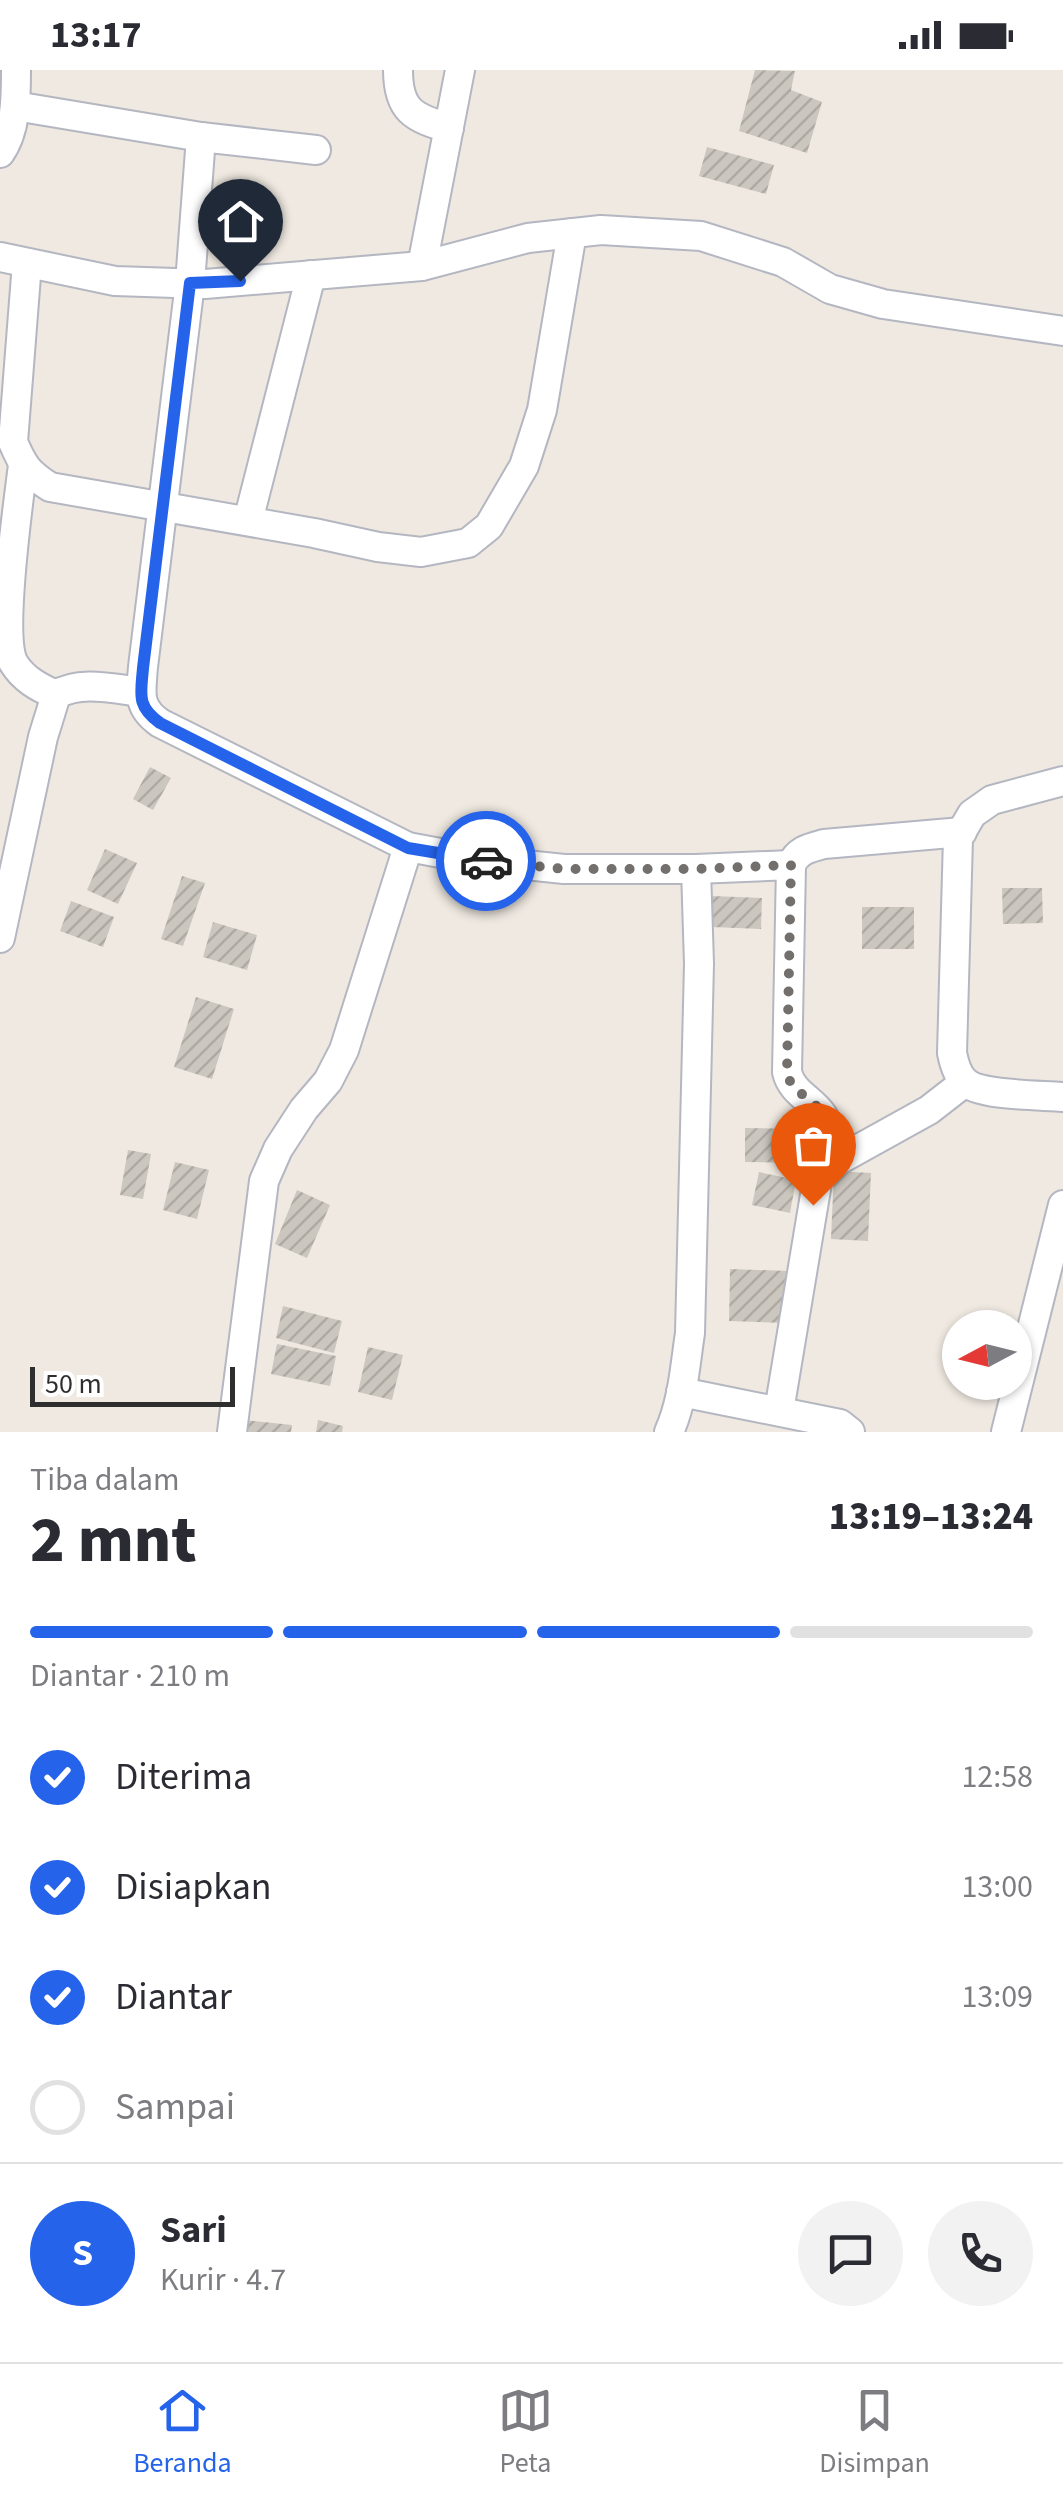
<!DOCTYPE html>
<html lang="id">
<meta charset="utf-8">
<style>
body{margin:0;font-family:"Source Sans 3",sans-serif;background:#f2f2f3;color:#2b2b33;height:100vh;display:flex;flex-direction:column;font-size:38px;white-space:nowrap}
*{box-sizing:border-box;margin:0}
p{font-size:32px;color:#7c7c81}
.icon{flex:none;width:55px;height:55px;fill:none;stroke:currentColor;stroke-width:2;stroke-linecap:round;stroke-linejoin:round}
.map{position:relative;height:1362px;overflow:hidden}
.drawer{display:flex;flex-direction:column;background:#fff;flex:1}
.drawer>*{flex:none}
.needle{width:65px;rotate:263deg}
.controls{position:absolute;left:942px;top:1240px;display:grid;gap:20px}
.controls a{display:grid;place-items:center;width:90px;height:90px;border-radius:50%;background:#fff;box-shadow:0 2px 8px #0004;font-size:50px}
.scale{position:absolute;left:30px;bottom:25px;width:205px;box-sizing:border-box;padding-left:10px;border:5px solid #2e2e2e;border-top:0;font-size:28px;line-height:35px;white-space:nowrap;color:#2e2e2e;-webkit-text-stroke:8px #fff;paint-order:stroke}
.pin{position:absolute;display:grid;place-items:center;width:85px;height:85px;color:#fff;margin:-102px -42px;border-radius:50% 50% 50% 0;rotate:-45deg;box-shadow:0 0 10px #0007}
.pin .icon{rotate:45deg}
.courier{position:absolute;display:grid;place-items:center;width:100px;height:100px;margin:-50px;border:8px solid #2563eb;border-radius:50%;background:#fff;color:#222;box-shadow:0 2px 12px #0007}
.head em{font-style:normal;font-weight:800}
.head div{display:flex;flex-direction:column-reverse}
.head{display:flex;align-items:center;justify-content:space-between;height:170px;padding:0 30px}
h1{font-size:65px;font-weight:800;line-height:75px}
.bar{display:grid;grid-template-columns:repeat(4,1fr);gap:15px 10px;align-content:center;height:120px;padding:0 30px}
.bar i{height:12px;border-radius:8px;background:#e1e1e2}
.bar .current{background:#2563eb}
.bar p{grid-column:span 4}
.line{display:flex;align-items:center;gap:25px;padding:0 30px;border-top:2px solid #e1e1e2}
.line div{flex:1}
.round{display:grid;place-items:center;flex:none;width:105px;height:105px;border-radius:52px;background:#f2f2f3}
ol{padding:0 30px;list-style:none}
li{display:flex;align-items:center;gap:30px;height:110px}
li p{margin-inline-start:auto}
li .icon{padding:10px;border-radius:50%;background:#2563eb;color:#fff;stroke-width:4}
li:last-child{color:#7c7c81}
li i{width:55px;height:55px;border:5px solid #e1e1e2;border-radius:50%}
.status{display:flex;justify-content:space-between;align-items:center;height:70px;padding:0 50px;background:#fff;direction:ltr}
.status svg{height:28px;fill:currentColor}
.tabs{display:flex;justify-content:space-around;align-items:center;height:140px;border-top:2px solid #e1e1e2;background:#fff;font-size:28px;color:#7c7c81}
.tabs a{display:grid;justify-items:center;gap:5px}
.tabs .current{color:#2563eb}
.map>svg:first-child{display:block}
.building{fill:url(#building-hatch)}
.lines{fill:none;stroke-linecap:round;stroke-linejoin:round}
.minor-casing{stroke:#b4b7c1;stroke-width:32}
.minor{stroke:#fff;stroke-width:28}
.done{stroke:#726f6d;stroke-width:10;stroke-dasharray:0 18}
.route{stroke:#2563eb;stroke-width:12}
</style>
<div class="status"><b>13:17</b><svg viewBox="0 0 49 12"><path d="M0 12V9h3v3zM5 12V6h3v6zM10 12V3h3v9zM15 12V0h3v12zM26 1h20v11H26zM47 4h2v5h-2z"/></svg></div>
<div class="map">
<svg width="1063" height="1362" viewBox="0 0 1063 1362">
<defs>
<pattern id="building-hatch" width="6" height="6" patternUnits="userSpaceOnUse" patternTransform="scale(2.5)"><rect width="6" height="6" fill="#cbc7bf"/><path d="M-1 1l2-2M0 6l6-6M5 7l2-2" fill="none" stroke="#afaba4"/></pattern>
</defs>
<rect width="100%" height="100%" fill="#efe9e1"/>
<g class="building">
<path d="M755,0l40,1 -4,19 31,12 -15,51 -68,-22z"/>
<path d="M707,77l67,18 -8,29 -67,-18z"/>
<path d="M150,697l21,11 -18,32 -20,-11z"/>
<path d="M105,779l32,14 -19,41 -31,-14z"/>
<path d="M182,806l23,7 -22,63 -22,-7z"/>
<path d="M1002,818h40l1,35 -40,1z"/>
<path d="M712,826l50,2 -1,31 -50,-2z"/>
<path d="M71,831l43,16 -11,30 -43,-16z"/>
<rect x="862" y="837" width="52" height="42"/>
<path d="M213,852l44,13 -10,35 -44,-13z"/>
<path d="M196,927l38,12 -22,70 -38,-12z"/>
<path d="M745,1058l60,1v34l-60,-1z"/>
<path d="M128,1080l23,4 -8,45 -23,-4z"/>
<path d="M175,1092l34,8 -12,49 -34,-9z"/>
<path d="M834,1101l37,2 -3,68 -37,-2z"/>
<path d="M759,1102l37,8 -6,33 -38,-8z"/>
<path d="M297,1120l33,15 -23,53 -32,-14z"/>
<path d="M730,1199l59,2 -2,52 -58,-2z"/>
<path d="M283,1236l59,15 -8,32 -58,-15z"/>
<path d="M277,1274l59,12 -6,30 -59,-12z"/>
<path d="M368,1277l35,8 -11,45 -34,-8z"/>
<path d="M244,1350l48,5 -1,7h-48z"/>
<path d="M318,1350l25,6 -1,6h-26z"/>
</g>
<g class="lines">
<g class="minor-casing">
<g id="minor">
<path d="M398,0c0,40 15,48 51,58"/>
<path d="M15,36l186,31 115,13"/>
<path d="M201,67l-11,146 -47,384c-2,26 -6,40 17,56l248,124 70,13 86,9h132l95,-4 -4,207c6,28 45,32 41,67 -1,10 -6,22 -9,32l-40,240"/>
<path d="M0,83c16,-22 16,-56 16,-83"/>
<path d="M0,187l115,24 90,3 217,-18 106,-28 73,-8 100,6 82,26 47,27 53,15 180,27"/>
<path d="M27,193l-14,179c10,24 15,31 37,45l264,46 64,14 43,5 47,-9 21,-17 35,-60 18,-56 30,-177"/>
<path d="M422,196l38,-196"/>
<path d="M23,395c-5,39 -23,167 -10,197 10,17 25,25 43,33"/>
<path d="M248,451l63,-246"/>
<path d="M1063,711l-71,19 -20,14 -14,24 -6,215c2,10 5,22 13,29 15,14 77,13 98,15"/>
<path d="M791,795c7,-15 18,-17 33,-21l138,-12"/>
<path d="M0,868l43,-201 13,-42c24,-15 58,-6 85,-3"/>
<path d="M819,1101l110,-61 36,-28"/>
<path d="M681,1322l159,32 10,8"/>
<path d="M232,1362l32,-251 14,-32 26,-40 24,-28 16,-31 64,-203"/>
<path d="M669,1362c14,-31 16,-66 21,-99l9,-369 -3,-95"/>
<path d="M1006,1362l57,-227"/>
</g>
</g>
<use href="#minor" class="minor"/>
</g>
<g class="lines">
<path class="done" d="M486,791l78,8h132l95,-4 -4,207c3,16 13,20 24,29 24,20 16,40 9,65 -3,13 -5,26 -7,39"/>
<path class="route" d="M240,211l-50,2 -47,385c-2,26 -7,38 17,55l248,125 78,13"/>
</g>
</svg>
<div class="controls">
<a><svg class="needle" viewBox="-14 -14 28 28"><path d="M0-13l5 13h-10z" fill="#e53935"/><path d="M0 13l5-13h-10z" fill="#7c7c81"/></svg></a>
</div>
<div class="scale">50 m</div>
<div class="pin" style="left:813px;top:1135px;background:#ea580c"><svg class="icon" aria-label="bag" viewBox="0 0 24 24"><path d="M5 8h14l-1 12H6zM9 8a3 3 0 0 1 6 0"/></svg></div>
<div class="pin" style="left:240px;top:211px;background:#1f2937"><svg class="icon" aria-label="home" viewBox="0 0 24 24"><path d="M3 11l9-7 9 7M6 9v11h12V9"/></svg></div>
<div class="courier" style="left:486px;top:791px"><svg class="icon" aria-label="car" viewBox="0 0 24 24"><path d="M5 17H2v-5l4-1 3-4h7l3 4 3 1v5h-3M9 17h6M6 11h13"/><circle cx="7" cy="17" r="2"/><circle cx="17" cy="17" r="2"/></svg></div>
</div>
<section class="drawer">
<div class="head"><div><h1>2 mnt</h1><p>Tiba dalam</p></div><em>13:19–13:24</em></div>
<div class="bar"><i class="current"></i><i class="current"></i><i class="current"></i><i></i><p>Diantar · 210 m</p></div>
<ol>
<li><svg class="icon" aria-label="check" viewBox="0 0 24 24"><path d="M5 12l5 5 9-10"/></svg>Diterima<p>12:58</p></li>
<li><svg class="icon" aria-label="check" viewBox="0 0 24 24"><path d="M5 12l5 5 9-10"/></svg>Disiapkan<p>13:00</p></li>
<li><svg class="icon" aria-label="check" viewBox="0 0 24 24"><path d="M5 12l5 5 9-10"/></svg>Diantar<p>13:09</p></li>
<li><i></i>Sampai</li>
</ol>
<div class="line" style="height:180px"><b class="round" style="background:#2563eb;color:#fff">S</b><div><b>Sari</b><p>Kurir · 4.7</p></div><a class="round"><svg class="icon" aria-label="chat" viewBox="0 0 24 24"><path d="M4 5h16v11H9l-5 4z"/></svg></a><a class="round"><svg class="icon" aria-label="phone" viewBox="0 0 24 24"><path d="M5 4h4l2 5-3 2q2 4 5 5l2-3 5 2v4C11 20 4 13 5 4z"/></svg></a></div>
</section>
<nav class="tabs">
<a class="current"><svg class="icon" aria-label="home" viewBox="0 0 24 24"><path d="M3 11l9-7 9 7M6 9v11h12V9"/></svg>Beranda</a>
<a><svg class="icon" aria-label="map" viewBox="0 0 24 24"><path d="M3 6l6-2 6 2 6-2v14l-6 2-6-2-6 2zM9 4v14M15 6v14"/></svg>Peta</a>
<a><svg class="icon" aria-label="saved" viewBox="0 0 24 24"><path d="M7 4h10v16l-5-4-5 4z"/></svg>Disimpan</a>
</nav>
